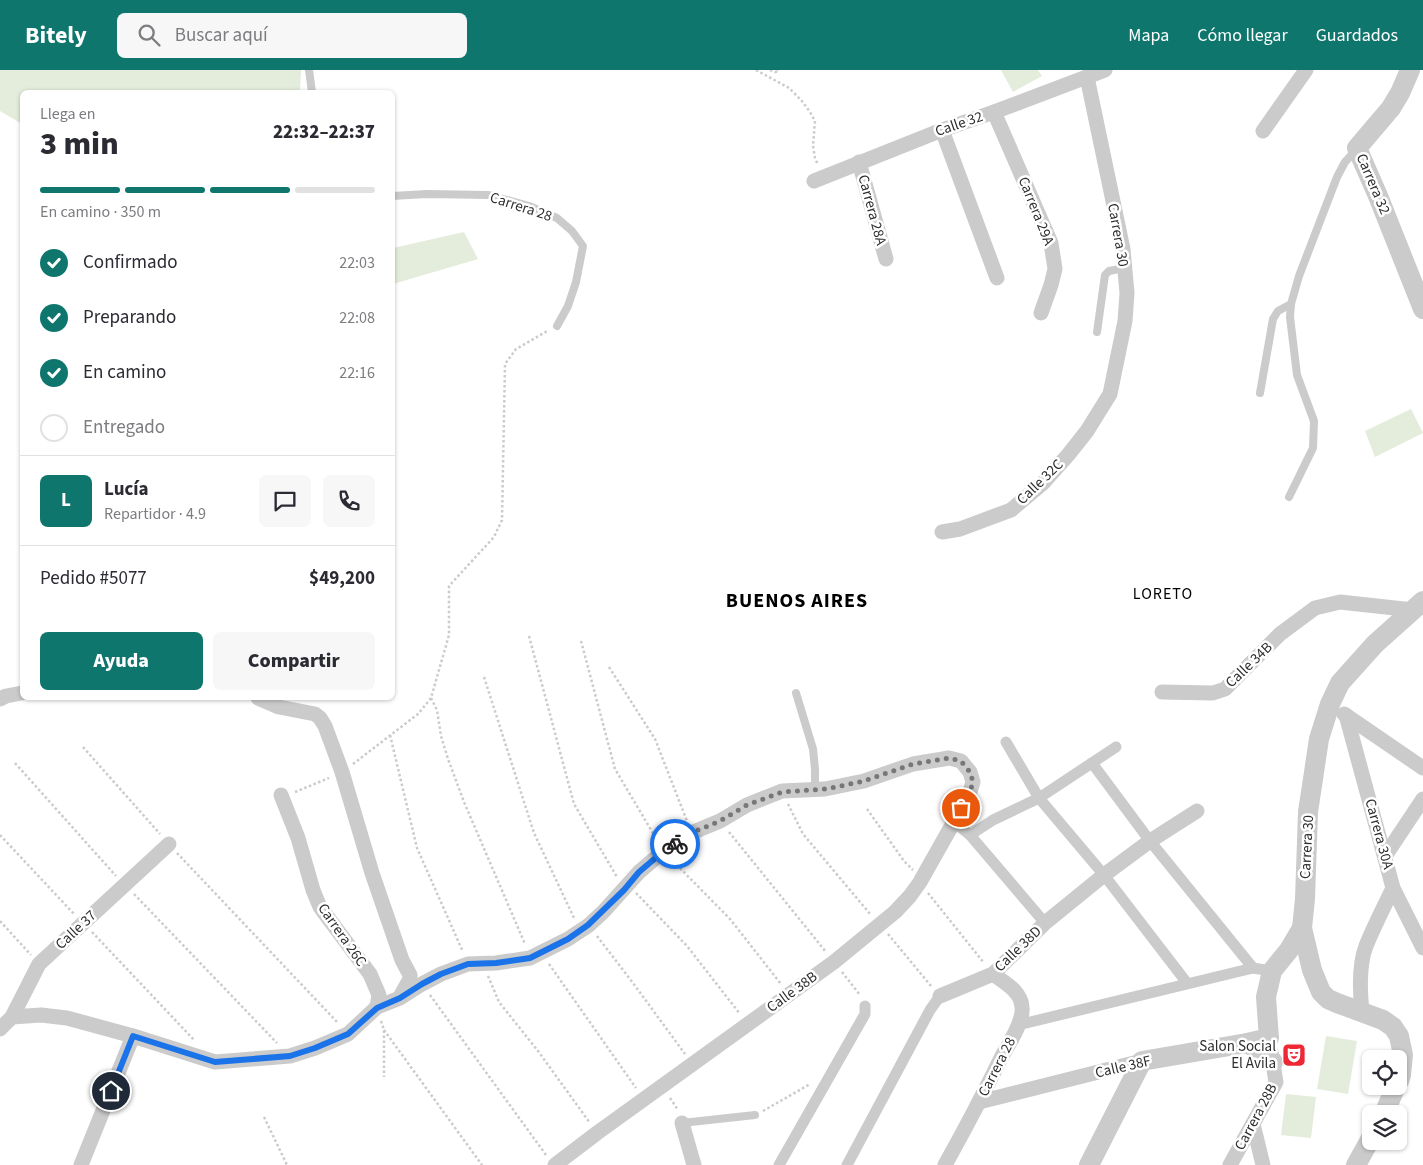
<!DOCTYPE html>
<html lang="es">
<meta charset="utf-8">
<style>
body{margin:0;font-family:"Source Sans 3",sans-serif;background:#f7f7f7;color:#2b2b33;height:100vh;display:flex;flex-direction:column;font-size:19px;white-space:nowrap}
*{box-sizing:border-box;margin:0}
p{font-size:16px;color:#7c7c81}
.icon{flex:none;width:28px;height:28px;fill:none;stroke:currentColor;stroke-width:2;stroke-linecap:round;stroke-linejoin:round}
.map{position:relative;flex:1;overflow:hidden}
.panel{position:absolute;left:20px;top:20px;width:375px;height:610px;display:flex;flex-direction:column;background:#fff;border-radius:8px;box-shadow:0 1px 4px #0004}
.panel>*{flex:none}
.tools{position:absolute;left:1362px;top:980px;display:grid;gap:10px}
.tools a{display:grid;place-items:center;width:45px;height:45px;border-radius:8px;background:#fff;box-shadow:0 1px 4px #0004;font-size:25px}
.pin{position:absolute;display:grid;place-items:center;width:42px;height:42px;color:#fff;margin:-21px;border:2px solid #fff;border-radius:50%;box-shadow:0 1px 5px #0007}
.courier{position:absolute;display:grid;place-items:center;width:50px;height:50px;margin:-25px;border:4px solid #1a73e8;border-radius:50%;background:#fff;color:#222;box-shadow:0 1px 6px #0007}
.head em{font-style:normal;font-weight:800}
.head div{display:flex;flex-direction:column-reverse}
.head{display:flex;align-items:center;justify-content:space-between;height:85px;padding:0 20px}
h1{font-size:32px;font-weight:800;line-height:38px}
.bar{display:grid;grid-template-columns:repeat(4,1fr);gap:8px 5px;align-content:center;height:60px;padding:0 20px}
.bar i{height:6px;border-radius:4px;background:#e1e1e2}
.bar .selected{background:#0f766e}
.bar p{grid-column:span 4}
.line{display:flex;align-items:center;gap:12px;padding:0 20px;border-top:1px solid #e1e1e2}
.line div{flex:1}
.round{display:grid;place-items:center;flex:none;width:52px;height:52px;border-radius:8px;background:#f7f7f7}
ol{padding:0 20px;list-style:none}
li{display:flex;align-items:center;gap:15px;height:55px}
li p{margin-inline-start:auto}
li .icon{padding:5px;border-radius:50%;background:#0f766e;color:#fff;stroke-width:4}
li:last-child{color:#7c7c81}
li i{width:28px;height:28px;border:2px solid #e1e1e2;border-radius:50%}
.button{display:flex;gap:10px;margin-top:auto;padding:10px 20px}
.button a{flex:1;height:58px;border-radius:8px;background:#0f766e;color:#fff;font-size:20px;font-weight:800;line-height:58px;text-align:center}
.button a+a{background:#f7f7f7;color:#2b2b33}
header{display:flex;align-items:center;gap:30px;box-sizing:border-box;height:70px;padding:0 25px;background:#0f766e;color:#fff}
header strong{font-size:24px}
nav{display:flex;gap:28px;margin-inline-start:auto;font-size:18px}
.search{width:350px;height:45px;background:#f7f7f7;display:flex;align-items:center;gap:12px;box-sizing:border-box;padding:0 18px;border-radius:8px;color:#7c7c81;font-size:19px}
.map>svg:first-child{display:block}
.green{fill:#e4ecdb}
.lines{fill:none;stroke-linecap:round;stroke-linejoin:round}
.path{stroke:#cbcbcb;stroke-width:2.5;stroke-dasharray:2.5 2.5;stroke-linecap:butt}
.service{stroke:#cbcbcb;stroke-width:8}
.pedestrian{stroke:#cbcbcb;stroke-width:11}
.minor{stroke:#cbcbcb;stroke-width:15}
.tertiary{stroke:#cbcbcb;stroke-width:20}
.done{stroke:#777;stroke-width:5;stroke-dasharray:0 9}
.route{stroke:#1a73e8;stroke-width:6}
.labels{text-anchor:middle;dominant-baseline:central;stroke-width:5;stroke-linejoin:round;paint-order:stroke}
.street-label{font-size:15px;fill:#2e2e2e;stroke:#fff}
.poi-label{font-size:15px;fill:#2e2e2e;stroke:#fff;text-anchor:end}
.neighbourhood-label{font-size:16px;letter-spacing:1px;fill:#000;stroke:#fff}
.district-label{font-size:20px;font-weight:bold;letter-spacing:1px;fill:#000;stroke:#fff}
</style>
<header>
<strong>Bitely</strong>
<div class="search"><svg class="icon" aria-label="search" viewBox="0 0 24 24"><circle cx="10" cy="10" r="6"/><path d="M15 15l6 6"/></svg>Buscar aquí</div>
<nav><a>Mapa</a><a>Cómo llegar</a><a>Guardados</a></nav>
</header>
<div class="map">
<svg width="1423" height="1095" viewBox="0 0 1423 1095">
<rect width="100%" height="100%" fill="#fff"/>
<g class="green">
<path d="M0,0h301l-1,22h-278v32l-22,-13z"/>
<path d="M1001,0h37l4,6 -29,16z"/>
<path d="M464,162l14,27 -85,25v-36z"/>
<path d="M1411,339l12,24 -48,24 -10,-26z"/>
<path d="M1326,966l31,5 -9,53 -31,-5z"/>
<path d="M1286,1024l30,3 -5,41 -30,-3z"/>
</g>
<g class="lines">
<g class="path">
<path d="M756,0l33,18 12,12 9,12 5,9 -2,25 2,12 3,7"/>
<path d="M770,0l5,2 4,-1 -1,-1"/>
<path d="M529,566l45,168 43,73"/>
<path d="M581,571l34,128 42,71"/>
<path d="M609,597l46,72 32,82"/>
<path d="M484,607l50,156 40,85"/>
<path d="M431,628l6,12 4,26 7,23 16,43 61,142"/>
<path d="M390,665l27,113 46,104"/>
<path d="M83,677l77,87"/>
<path d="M15,693l101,113"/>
<path d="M353,694l65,-50 13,-16 18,-63v-49l45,-49 8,-17 3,-156 11,-15 33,-19"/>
<path d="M295,722l34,-14"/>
<path d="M788,734l15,30 68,81"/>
<path d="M867,739l37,52 9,9"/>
<path d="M729,762l97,120"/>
<path d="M0,765l74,79"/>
<path d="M177,783l161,170"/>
<path d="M673,791l57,58 51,65"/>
<path d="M636,823l51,53 53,68"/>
<path d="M928,823l56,70"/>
<path d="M134,824l143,149"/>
<path d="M0,851l31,34"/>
<path d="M92,862l103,109"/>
<path d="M888,864l43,52"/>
<path d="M597,866l36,47 52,71"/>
<path d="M549,894l87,124"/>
<path d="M842,902l18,23"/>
<path d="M488,906l11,26 39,49 52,72"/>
<path d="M430,925l116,160"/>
<path d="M381,951l3,9v47"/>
<path d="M384,960l98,135"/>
<path d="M670,1028l8,12"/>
<path d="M763,1041l47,-27"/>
<path d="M264,1047l23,48"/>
</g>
<g class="service">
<path d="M309,0l3,22"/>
<path d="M392,126l35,-2 62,1 40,11 28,12 15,13 11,15 -7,36 -8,24 -11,20"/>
<path d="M1097,262l8,-57 4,-4 15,-3"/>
<path d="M1260,323l13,-74 5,-8 13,-7"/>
<path d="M1289,427l24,-49 1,-27 -17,-46 -7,-58 1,-13 8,-28 38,-99 8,-15 11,-12"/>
<path d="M796,623l17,56 2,20v20"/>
<path d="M682,1053l73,-8"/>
</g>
<g class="pedestrian">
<path d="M1006,672l33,56 65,77 83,108"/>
<path d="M1092,693l58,78 103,127"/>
<path d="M954,752l16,13 75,88"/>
<path d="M970,765l23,-15 46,-22 77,-51"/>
<path d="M1018,955l235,-57 19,3"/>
<path d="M779,1095l86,-151v-8"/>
<path d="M847,1095l83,-155 10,-14"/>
</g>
<g class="minor">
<path d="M994,42l57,131 4,26 -4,16 -10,28"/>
<path d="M942,60l55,148"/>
<path d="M1263,61l43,-61"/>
<path d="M859,92l27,97"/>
<path d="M814,111l128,-51 52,-18 111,-42"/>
<path d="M942,462l18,-3 51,-19 32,-27 25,-28 19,-24 23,-37 15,-73 2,-28 -4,-44 -36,-172"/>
<path d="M1162,622l51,1 12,-4 55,-55 35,-26 25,-6 73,8"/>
<path d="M258,628l21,9 36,7 5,4 5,8 17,46 30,101 30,87 8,15v4l-10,18"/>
<path d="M0,629l6,-3 16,-3"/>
<path d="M1344,644l79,54"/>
<path d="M1346,645l47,173 30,60"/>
<path d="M281,725l17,43 15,52 7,17 50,67 9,21 -2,12"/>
<path d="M1385,786l38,-57"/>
<path d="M940,926l53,-22 52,-51 59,-48 46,-34 47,-30"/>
<path d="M1362,942c-2,-19 -3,-48 4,-66 8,-20 18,-39 27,-58"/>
<path d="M12,947l29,-2 26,3 66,18 82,26 75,-6 25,-8 33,-14 29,-27 23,-9 22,-14 19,-10 27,-10 28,-1 34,-5 38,-19 21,-14 15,-14 35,-39 20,-17 32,-22 29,-12 27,-16 35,-14 43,-2 39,-8 49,-17 36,-6 12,3 9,11 3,10 -4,13 -49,87 -10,14 -15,16 -61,50 -237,171 -42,32"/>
<path d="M0,959l12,-12 27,-53 130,-120"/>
<path d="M979,1032l163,-41"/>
<path d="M682,1053l12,42"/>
<path d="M1253,1054l10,41"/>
<path d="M81,1095l52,-129"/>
<path d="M945,1095c20,-36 39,-72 57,-109 7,-12 22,-35 20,-49 -1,-16 -17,-24 -29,-33"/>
<path d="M1230,1095l46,-83 -5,-30"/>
</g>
<g class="tertiary">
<path d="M1410,0l-10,23 -9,15 -34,40 21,48 45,113"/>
<path d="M1247,973l20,12 6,7"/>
<path d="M1399,1011l2,-6 2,-20 -4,-19 -6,-9 -10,-7 -46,-17 -9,-4 -7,-7 -9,-22 -10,-42 3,-29 3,-87 11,-73 11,-35 10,-21 35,-39 48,-43"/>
<path d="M1384,1044l12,-28"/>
<path d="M1089,1095l53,-104 105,-18 22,-5 -3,-41 6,-26 17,-21 13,-22"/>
<path d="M1356,1095l15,-27"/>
</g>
</g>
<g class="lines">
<path class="done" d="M675,774l16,-11 29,-12 27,-16 35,-13 44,-3 38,-8 49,-17 36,-6 12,3 9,11 3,10 -4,13 -8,13"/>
<path class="route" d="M111,1021l22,-55 82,26 75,-6 25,-8 33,-14 29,-26 23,-10 22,-14 19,-10 27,-10 28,-1 34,-5 38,-19 20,-14 36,-35 15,-18 20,-17 16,-11"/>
</g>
<defs>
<g id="theatre-square" transform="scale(1.25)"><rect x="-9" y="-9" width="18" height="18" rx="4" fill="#ed2834" stroke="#fff"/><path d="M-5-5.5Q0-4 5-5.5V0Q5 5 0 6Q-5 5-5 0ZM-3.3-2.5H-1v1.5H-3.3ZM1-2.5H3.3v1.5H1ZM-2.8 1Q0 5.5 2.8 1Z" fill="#fff"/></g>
</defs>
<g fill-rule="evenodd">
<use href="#theatre-square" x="1294" y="985"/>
</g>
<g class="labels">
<g class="street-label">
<text transform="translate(959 54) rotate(-19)">Calle 32</text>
<text transform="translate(1373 114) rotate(67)">Carrera 32</text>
<text transform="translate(521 137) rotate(18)">Carrera 28</text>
<text transform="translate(872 140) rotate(75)">Carrera 28A</text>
<text transform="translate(1036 141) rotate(68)">Carrera 29A</text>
<text transform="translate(1118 165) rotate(80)">Carrera 30</text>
<text transform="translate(1040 412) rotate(-44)">Calle 32C</text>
<text transform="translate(1249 595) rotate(-44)">Calle 34B</text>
<text transform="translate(1379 764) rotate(75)">Carrera 30A</text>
<text transform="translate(1307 777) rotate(-87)">Carrera 30</text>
<text transform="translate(76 860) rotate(-43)">Calle 37</text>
<text transform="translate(342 865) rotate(55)">Carrera 26C</text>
<text transform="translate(1018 879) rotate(-44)">Calle 38D</text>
<text transform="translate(792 922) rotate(-36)">Calle 38B</text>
<text transform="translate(997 997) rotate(-63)">Carrera 28</text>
<text transform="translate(1123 997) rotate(-13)">Calle 38F</text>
<text transform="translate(1256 1047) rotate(-62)">Carrera 28B</text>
</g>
<g class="poi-label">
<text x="1276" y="976">Salon Social<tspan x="1276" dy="17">El Avila</tspan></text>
</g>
<g class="neighbourhood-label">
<text x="1163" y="524">LORETO</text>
</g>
<g class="district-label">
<text x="797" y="531">BUENOS AIRES</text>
</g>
</g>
</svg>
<div class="tools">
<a><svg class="icon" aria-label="locate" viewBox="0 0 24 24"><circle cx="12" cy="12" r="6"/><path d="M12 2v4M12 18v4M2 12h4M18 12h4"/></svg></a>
<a><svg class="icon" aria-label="layers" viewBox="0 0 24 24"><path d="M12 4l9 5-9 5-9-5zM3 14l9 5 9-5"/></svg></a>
</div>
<div class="pin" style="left:961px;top:738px;background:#ea580c"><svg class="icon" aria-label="bag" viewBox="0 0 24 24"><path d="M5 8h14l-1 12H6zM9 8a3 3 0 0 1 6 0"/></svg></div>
<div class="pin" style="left:111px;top:1021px;background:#1f2937"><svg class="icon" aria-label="home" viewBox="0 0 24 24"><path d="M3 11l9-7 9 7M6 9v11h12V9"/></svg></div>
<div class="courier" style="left:675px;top:774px"><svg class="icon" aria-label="bike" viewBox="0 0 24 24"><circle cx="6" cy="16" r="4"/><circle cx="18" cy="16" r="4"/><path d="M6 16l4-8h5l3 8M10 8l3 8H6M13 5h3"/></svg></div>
<section class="panel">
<div class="head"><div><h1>3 min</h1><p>Llega en</p></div><em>22:32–22:37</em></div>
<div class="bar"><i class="selected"></i><i class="selected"></i><i class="selected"></i><i></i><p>En camino · 350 m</p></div>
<ol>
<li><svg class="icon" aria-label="check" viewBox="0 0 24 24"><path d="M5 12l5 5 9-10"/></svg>Confirmado<p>22:03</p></li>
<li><svg class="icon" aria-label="check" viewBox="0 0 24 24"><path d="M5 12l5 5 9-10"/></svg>Preparando<p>22:08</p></li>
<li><svg class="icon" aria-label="check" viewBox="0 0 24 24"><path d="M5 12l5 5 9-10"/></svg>En camino<p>22:16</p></li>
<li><i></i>Entregado</li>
</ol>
<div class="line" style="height:90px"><b class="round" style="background:#0f766e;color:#fff">L</b><div><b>Lucía</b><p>Repartidor · 4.9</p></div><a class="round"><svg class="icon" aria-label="chat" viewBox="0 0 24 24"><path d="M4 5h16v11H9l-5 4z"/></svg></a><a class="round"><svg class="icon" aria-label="phone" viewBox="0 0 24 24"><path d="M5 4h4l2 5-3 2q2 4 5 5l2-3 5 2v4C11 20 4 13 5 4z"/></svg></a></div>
<div class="line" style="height:65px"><div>Pedido #5077</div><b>$49,200</b></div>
<div class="button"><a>Ayuda</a><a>Compartir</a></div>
</section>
</div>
